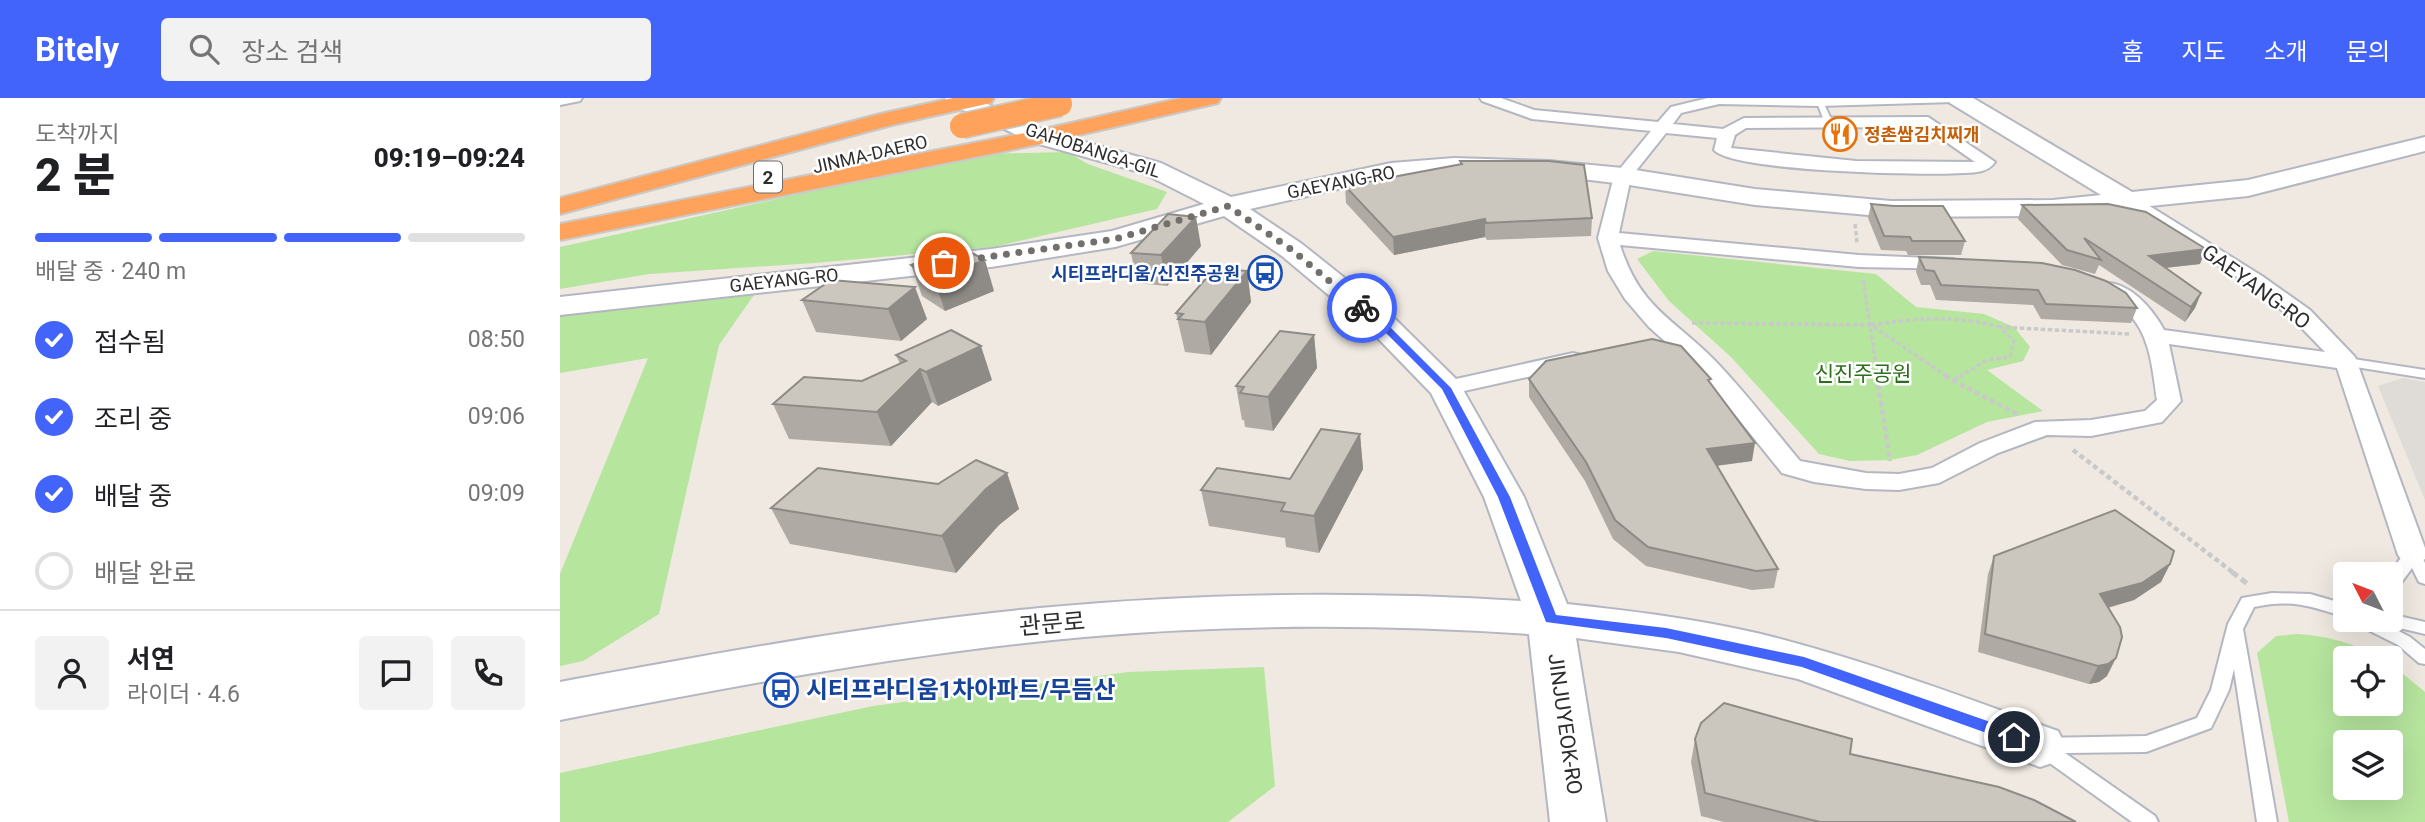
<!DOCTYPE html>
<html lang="ko">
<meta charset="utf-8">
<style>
body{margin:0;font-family:Roboto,"Noto Sans KR",sans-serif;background:#f2f2f2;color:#202124;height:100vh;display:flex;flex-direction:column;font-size:26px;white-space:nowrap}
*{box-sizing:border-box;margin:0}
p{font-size:23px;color:#757577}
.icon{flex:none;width:38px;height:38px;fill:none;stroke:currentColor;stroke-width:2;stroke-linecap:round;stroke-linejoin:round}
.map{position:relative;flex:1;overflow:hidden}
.side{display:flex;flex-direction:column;background:#fff;width:560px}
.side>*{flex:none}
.needle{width:46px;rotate:312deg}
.buttons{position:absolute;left:1773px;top:464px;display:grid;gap:14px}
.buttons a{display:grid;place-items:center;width:70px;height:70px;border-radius:7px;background:#fff;box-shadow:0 7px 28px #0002;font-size:35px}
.pin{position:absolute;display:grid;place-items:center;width:60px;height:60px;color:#fff;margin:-30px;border:4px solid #fff;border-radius:50%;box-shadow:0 2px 7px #0007}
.courier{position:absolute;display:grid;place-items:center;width:70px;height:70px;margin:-35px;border:5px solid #4264fb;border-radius:50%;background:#fff;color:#222;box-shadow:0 2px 9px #0007}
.headline em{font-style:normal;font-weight:800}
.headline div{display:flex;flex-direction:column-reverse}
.headline{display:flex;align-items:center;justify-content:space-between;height:119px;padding:0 35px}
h1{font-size:46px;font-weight:800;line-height:52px}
.bar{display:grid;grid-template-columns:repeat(4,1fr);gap:10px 7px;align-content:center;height:84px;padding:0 35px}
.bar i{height:9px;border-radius:5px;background:#e0e0e0}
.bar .current{background:#4264fb}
.bar p{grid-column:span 4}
.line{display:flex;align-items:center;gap:18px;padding:0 35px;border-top:2px solid #e0e0e0}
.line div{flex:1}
.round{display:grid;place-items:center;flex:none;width:74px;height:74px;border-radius:7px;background:#f2f2f2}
ol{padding:0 35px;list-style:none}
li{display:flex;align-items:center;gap:21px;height:77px}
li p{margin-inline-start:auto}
li .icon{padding:7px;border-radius:50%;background:#4264fb;color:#fff;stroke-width:4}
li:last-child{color:#757577}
li i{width:38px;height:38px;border:4px solid #e0e0e0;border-radius:50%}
header{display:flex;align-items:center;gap:42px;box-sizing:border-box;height:98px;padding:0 35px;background:#4264fb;color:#fff}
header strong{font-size:33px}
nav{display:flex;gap:38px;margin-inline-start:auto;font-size:24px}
.search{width:490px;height:63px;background:#f2f2f2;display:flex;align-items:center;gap:18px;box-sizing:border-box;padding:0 24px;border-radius:7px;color:#757577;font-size:26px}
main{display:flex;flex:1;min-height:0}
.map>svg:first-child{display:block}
.green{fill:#b6e59e;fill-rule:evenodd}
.plaza{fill:#dfdcd8}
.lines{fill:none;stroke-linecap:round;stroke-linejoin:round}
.lane-casing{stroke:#b4b7c1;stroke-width:4}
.street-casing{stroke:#b4b7c1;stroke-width:4}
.secondary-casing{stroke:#b4b7c1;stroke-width:4}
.highway-casing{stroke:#c9c9c9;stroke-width:4}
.path-far2{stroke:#c9c9c9;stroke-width:3.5;stroke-dasharray:4.5 2.5;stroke-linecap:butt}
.path-far1{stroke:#c9c9c9;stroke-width:4.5;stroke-dasharray:5 3.5;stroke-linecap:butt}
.path{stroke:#c9c9c9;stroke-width:5;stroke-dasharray:7 4.5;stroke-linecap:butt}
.lane{fill:#fff;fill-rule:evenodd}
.street{fill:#fff;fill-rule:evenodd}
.secondary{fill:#fff;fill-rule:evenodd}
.highway{fill:#ffa35c;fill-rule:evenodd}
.highway-bridge-casing{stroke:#c9c9c9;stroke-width:27;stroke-linecap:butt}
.highway-bridge{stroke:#ffa35c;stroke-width:24}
.wall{fill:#afaba4}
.shaded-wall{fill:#8e8b86}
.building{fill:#cbc7bf;stroke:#8e8b86;stroke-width:2}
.route{fill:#4264fb}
.done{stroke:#726f6d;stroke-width:7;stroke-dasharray:0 12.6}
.labels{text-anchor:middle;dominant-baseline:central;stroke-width:5;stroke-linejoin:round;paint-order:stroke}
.far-food-label{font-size:18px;font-weight:bold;fill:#c56008;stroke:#fff;text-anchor:start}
.far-street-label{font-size:18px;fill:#2e2e2e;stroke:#fff}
.far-transit-label{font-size:18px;font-weight:bold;fill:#164399;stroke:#fff;text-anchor:end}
.shield{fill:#fff;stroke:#6d6d6d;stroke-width:2}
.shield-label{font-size:19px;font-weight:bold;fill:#2e2e2e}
.street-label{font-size:21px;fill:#2e2e2e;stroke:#fff}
.park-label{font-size:21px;fill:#2c6e1b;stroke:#fff}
.near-street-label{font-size:24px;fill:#2e2e2e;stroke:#fff}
.near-transit-label{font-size:24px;font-weight:bold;fill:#164399;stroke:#fff;text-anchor:start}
</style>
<header>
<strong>Bitely</strong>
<div class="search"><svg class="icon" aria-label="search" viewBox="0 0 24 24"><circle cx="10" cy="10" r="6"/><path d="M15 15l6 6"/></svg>장소 검색</div>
<nav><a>홈</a><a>지도</a><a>소개</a><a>문의</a></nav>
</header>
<main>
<section class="side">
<div class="headline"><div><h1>2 분</h1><p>도착까지</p></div><em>09:19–09:24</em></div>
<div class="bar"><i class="current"></i><i class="current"></i><i class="current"></i><i></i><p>배달 중 · 240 m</p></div>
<ol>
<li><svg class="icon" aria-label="check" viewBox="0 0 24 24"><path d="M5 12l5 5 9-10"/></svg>접수됨<p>08:50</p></li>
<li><svg class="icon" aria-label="check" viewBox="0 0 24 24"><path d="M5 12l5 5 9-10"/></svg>조리 중<p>09:06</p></li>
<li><svg class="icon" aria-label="check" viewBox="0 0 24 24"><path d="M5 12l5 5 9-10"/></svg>배달 중<p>09:09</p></li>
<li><i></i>배달 완료</li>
</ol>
<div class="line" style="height:126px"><a class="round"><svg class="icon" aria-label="person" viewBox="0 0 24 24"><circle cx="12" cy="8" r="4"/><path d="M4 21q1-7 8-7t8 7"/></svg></a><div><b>서연</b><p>라이더 · 4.6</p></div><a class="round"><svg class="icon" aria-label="chat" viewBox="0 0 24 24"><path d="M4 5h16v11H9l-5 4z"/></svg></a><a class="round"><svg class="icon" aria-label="phone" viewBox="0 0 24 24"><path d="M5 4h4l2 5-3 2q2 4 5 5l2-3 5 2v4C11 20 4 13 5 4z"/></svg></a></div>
</section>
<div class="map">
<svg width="1865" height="724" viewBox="0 0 1865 724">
<rect width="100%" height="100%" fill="#efe9e1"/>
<g class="green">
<path d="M507,54l21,12 79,28 -10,17 -164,38 -179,16 -165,11 -89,15v-42l419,-93z"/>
<path d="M1093,153l223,23 40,33 68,7 30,13 16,20 -7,14 -36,9 56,41 -56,11 -70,33 -27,5 -40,1 -31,-7 -88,-97 -62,-56 -32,-42z"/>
<path d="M196,194l-37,53 -60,269 -76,47 -23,5v-92l88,-216 -88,15v-61z"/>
<path d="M1738,536c31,2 55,9 82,24h-35v46h45l1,-40 34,28v130h-136l-32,-169 19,-17zM1785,644h45v46h-45z"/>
<path d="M704,569l11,119 -47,36h-668v-49l313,-67 255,-34z"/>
</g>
<path class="plaza" d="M1843,280l22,4v118l-47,-114z"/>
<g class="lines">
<g class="lane-casing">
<g id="lane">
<path d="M1256,2l7,2 10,21 -1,2 -7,-2z"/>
<path d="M1787,260l78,12v8l-82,-13 -2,-3z"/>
<path d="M1853,452l6,1 6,12v21l-6,-2 -7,-14 -16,22 -6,1c0,-16 6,-35 23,-41z"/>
<path d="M1712,495l38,1 35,10v13c-36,-11 -52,-18 -91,-10l-11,22 34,193h-20l-23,-153 -5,21 -18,38 -65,24 -81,1 90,63 3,6h-26l-99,-71 -2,-5 2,-5 7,-3 106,-2 51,-18 14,-28 17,-66 14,-26z"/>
<path d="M1830,516l35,8v12l-38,-9 23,12 15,12v15l-6,-1 -21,-18 -42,-21 -2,-4h21l9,4 -2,-4h8z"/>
</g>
</g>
<g class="street-casing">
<g id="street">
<path d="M0,0h22l-2,3 -20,4z"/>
<path d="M920,0h21l33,12 124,12 13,-15 37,-9h253l-7,4 -135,4 -100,-2 -38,9 -8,11 50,5 21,-11 184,-1 67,45c-4,6 -10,9 -18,10 -37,5 -244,0 -263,-22l3,-12 -51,-5 -35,44 -12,56 240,22 93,4 7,2 3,4 -3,4 -100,-2 -239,-22c21,67 58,75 101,122 28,30 53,63 79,94l66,12 33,1 33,-6 48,-25 55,-21 56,-2 54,-9 12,-11c-7,-50 -9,-83 -58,-108l-3,-4 3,-4c27,-7 54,25 65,46l161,22 -31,-32 -46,-36 -128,-83 3,-4h12l127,79 48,34 45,47 70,191v11l-12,6 -10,-3 -5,-7 -61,-187 -168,-24 12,57 -19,21 -71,14 -44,-1 -49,18 -59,30 -40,7 -33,-1 -52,-7 -32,-9 -79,-98 -54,-48 -24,-28 -17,-28 -10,-33 16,-62 37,-45 -119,-12 -50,-18zM1365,29l50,35 -119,-1 -125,-13 4,-13 11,-7z"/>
<path d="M1013,255l8,2 4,5 -4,5 -135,30 -8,-2 -4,-5 4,-5z"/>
</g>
</g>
<g class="secondary-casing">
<path id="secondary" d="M385,0h29l74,34 113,31 70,34 160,-34 63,-5 95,3 74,7 132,21 136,12 162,-1 48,-5 -151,-92 -3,-5h26l159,94 116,-12 177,-43v14l-177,45 -195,20 -162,1 -136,-12 -132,-21 -74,-9 -95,-3 -63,5 -141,32 52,35 89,71 67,66 66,116 43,107c65,7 130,15 194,30 101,25 199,62 297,97l8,15 -8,15 -18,6 -242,-88 -119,-27 -103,-14 30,184h-56l-21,-188c-148,-10 -298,-10 -445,3 -177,16 -350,49 -524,83v-38c159,-29 319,-59 480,-74 160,-15 321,-17 481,-7l-37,-104 -53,-104 -62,-64 -87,-73 -58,-40 -109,31 -124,20 -431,48v-18l431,-48 121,-18 92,-27 -61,-31 -111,-31 -84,-39z"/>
</g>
<g class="highway-casing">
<g id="highway">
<path d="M393,0h41l-3,5 -99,22 -332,89v-16l320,-84z"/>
<path d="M621,0h40l-3,5 -178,41 -480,96v-16l480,-94z"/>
</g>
</g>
<g class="path-far2">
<path d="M1295,126l2,19"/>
<path d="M1303,182l15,97"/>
<path d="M1132,225l179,2 77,52"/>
<path d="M1311,227c45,-7 85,-10 129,2"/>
<path d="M1399,279l28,-17 23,-3 4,-16 -14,-14 129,7"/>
</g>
<g class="path-far1">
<path d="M1317,278l13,85"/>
<path d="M1385,278l74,39"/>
<path d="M1393,283l9,-5"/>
<path d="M1513,352l162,124"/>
</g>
<path class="path" d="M1672,474l17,13"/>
<use href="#lane" class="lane"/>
<use href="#street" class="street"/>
<use href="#secondary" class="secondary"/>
<use href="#highway" class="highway"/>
<g class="highway-bridge-casing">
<path id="highway-bridge" d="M402,28l98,-22"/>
</g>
<use href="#highway-bridge" class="highway-bridge"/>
</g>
<g class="wall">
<path d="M900,63l132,57 -1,18 -104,4 -2,-3 -91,18 -48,-52 -1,-17 115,-22z"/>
<path d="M1311,106l94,37 -4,14h-53l-2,-4 -25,-1 -13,-32z"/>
<path d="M1462,107l178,59 -34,4 35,25 -6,15 -10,14 -86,-57 -4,9 -33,-9 -44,-46z"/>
<path d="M641,148l-34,40 -30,-3 -6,-30z"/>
<path d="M1359,159l218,51 -6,15 -90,-4 -8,-14 -97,-5 -6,-15h-9l-5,-13z"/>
<path d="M351,167l83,26 -49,20 -23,-15z"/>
<path d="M687,173l4,31 -40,53 -26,-3 -9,-39z"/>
<path d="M271,182l96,39 -26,22 -85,-9 -14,-32z"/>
<path d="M754,237l3,33 -44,63 -28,-4 -1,-7h-2l-6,-34z"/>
<path d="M336,257l96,25 -54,26 -6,-4 -41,44 -102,-7 -16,-35 89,-23 38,-17z"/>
<path d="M969,281l181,3 42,79 -35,5 61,103 -4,19 -22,2 -106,-24 -33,-27 -28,-58 -56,-84z"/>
<path d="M800,336l3,35 -44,84 -33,-6 -1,-9 -76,-12 -8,-36 89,-11z"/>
<path d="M447,375l12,36 -20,16 -43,48 -166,-29 -19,-36z"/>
<path d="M1434,458l176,8 -9,18 -27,18 -26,8 -1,68 -8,6 -10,2 -111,-32 10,-78z"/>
<path d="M1135,641l155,15 226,68h-352l-23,-6 -10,-54z"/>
</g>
<g class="shaded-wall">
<path d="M636,119l5,29 -34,40 -6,-31z"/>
<path d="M925,121v18l-91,18 -1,-18z"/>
<path d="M1646,151l-6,15 -57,6 6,-14z"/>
<path d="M425,162l9,31 -49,20 -11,-32z"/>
<path d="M687,173l4,31 -40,53 -6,-33z"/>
<path d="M355,189l12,32 -26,22 -13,-32z"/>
<path d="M1641,195l-6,15 -10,14 6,-15z"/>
<path d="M754,237l3,33 -44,63 -5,-34z"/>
<path d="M421,248l11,34 -54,26 -12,-34z"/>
<path d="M360,271l12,33 -41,44 -14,-34z"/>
<path d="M800,336l3,35 -44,84 -5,-37z"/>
<path d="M1195,345l-3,18 -47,6 2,-18z"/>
<path d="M447,375l12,36 -20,16 -43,48 -14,-37 44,-47z"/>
<path d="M1610,466l-9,18 -27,18 -42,12 8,-18z"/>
<path d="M1556,560l-9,18 -8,6 -10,2 9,-18z"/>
</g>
<g class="building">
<path d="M900,63h89l35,4 8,53 -106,5 -1,-4 -92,18 -48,-51 117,-22z"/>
<path d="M1311,106l23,2h49l22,35h-53l-2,-4 -26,-1z"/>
<path d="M1548,106l38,8 60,37 -57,7 52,37 -10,14 -107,-69 17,22 -34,-10 -45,-45z"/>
<path d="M608,116l28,3 -35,38 -30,-2z"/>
<path d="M401,149l24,13 -51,19 -23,-14z"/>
<path d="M1359,159l123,6 33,7 31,11 20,12 11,15 -91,-4 -8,-14 -97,-5 -7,-14 -9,-1z"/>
<path d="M655,170l32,3 -42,51 -27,-3 5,-5 -7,-1z"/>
<path d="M271,182l84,7 -27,22 -86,-9z"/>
<path d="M391,232l30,16 -55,26 -6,-3 -43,43 -104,-8 31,-27 58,4 44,-20 -10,-6z"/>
<path d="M720,233l34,4 -46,62 -28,-4 4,-6 -8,-1z"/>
<path d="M1092,241l29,7 30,33 -3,1 47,63 -48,6 71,120 -22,2 -108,-24 -33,-27 -29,-58 -57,-83 17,-18z"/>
<path d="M761,331l39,5 -46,82 -33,-5 4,-8 -84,-13 16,-22 73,11z"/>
<path d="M416,362l31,13 -21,16 -44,47 -171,-28 47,-40 120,16z"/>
<path d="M1555,412l59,41 -4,13 -28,19 -42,11 20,33 2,10 -6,21 -8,6 -10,2 -113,-32 9,-78z"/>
<path d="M1164,605l128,36 -2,15 149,33 35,13 42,22h-256l-115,-29 -10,-54 6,-16z"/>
</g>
<path class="route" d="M802,207l21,15 68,68 59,109 46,118 110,13 138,29 215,75 2,5 -2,4h-10l-207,-74 -136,-29 -120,-16 -48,-125 -56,-108 -65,-65 -19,-14v-4z"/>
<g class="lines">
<path class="done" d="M384,165l171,-24 113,-33 64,44 70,58"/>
</g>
<defs>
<g id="restaurant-ring" transform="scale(1.75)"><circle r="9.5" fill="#fff" stroke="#e8710a" stroke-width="1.5"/><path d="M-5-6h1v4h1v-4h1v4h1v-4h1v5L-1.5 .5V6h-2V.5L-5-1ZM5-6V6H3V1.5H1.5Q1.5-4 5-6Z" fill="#e8710a"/></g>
<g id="bus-ring" transform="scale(1.75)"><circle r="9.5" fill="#fff" stroke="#1a4fb4" stroke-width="1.5"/><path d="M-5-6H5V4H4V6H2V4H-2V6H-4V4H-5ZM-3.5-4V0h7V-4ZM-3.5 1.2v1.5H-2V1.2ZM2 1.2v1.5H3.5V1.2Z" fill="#1a4fb4"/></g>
</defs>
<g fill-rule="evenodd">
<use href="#restaurant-ring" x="1280" y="36"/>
<use href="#bus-ring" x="705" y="175"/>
<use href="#bus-ring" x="221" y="592"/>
</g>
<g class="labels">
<g class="far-food-label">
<text x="1304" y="36">정촌쌈김치찌개</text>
</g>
<g class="far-street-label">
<text transform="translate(533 52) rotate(18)">GAHOBANGA-GIL</text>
<text transform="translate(310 56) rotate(-13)">JINMA-DAERO</text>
<text transform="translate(781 84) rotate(-11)">GAEYANG-RO</text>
<text transform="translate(224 182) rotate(-6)">GAEYANG-RO</text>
</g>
<g class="far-transit-label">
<text x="680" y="175">시티프라디움/신진주공원</text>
</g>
<rect class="shield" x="194" y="63.5" width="28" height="31" rx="5"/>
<g class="shield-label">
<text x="208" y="79">2</text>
</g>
<g class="street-label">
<text transform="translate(1696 189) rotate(36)">GAEYANG-RO</text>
<text transform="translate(1005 626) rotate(82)">JINJUYEOK-RO</text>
</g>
<g class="park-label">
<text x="1303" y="276">신진주공원</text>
</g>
<g class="near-street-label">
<text transform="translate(492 526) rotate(-5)">관문로</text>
</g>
<g class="near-transit-label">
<text x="246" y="592">시티프라디움1차아파트/무듬산</text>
</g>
</g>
</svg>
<div class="buttons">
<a><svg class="needle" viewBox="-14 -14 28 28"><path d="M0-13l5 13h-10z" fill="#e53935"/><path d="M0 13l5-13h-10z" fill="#757577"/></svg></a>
<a><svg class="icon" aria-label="locate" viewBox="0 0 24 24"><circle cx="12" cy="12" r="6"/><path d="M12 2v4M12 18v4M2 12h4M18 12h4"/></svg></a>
<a><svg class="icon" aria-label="layers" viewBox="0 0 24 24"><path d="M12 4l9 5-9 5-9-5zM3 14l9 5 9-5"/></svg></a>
</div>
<div class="pin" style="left:384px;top:165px;background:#ea580c"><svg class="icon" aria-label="bag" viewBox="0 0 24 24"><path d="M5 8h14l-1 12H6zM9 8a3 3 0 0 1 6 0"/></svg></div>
<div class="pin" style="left:1454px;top:639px;background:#1f2937"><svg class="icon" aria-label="home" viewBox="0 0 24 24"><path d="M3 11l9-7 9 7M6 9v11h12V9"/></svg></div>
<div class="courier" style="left:802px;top:210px"><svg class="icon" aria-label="bike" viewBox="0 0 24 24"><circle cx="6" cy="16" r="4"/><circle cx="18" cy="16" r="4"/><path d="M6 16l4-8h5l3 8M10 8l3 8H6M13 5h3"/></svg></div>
</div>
</main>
